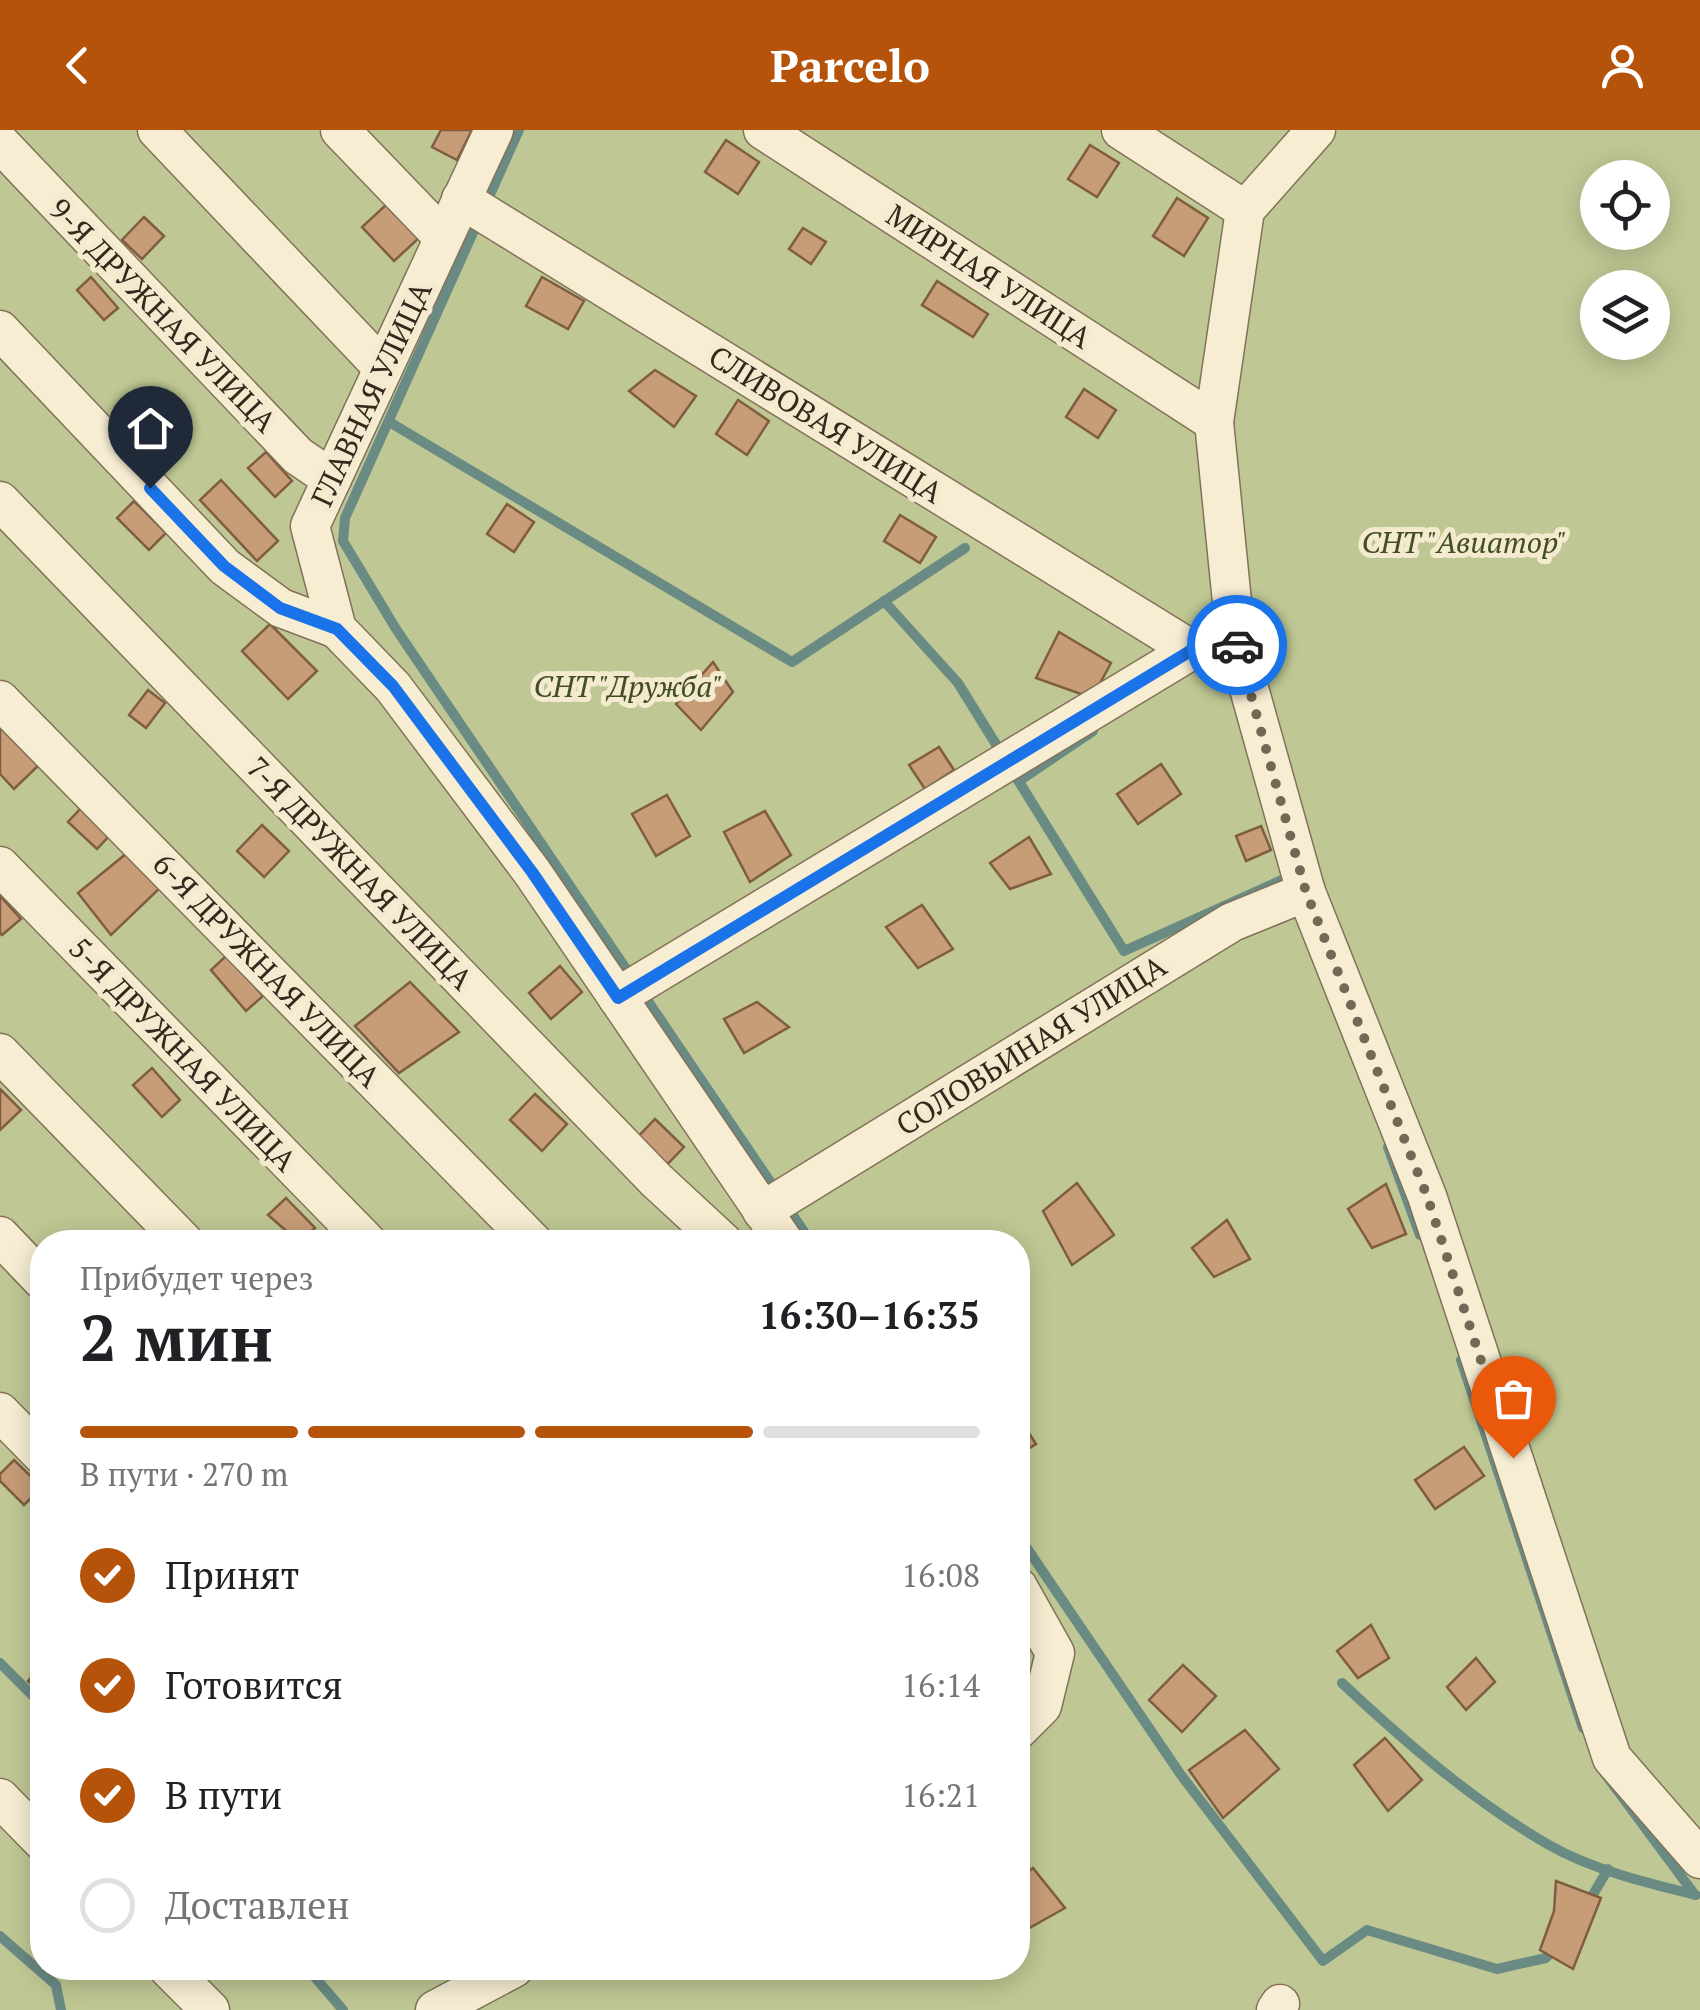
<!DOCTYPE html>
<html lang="ru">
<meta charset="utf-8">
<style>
body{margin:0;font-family:"PT Serif",serif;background:#f2f2f2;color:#202124;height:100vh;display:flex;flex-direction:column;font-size:38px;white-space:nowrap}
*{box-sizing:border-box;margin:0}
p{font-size:32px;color:#757577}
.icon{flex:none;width:55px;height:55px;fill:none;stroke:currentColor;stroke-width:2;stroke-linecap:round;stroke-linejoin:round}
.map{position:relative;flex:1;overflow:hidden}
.side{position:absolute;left:30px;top:1100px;width:1000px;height:750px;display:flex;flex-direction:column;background:#fff;border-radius:40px;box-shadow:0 5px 25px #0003}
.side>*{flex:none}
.tools{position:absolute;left:1580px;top:30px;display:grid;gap:20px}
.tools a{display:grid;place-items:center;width:90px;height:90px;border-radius:50%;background:#fff;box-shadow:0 5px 25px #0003;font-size:50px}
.pin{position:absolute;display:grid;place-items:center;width:85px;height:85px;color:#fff;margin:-102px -42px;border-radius:50% 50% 50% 0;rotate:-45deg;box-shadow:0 0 10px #0007}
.pin .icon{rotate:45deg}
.courier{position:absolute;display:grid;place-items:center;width:100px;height:100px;margin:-50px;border:8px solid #1a73e8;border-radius:50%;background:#fff;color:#222;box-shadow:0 2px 12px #0007}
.head em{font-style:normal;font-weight:700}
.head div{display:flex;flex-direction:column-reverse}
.head{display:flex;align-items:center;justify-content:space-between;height:170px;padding:0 50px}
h1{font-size:65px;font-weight:700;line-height:75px}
.bar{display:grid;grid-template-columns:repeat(4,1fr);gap:15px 10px;align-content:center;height:120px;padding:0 50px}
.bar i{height:12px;border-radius:8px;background:#e0e0e0}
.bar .active{background:#b45309}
.bar p{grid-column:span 4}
ol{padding:0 50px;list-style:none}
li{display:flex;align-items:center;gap:30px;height:110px}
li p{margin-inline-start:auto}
li .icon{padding:10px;border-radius:50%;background:#b45309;color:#fff;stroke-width:4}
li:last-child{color:#757577}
li i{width:55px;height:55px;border:5px solid #e0e0e0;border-radius:50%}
header{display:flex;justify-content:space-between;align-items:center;height:130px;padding:0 50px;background:#b45309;color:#fff;font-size:45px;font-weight:700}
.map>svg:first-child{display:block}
.green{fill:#bfc894;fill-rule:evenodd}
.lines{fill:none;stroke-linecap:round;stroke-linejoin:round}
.stream{stroke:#6a8a84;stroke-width:10}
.building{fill:#c79d77;stroke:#805d40;stroke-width:2.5}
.minor-casing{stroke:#837159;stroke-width:41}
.minor{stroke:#f6edd2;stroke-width:38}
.done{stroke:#736855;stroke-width:10;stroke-dasharray:0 18}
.route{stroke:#1a73e8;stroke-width:12}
.labels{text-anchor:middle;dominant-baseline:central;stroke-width:10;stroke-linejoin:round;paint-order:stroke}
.street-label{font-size:30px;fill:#33281c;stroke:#f3eacf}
.park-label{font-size:30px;font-style:italic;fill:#424e24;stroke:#f3eacf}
</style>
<header><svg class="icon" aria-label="back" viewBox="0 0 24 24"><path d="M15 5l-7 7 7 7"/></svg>Parcelo<svg class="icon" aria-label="person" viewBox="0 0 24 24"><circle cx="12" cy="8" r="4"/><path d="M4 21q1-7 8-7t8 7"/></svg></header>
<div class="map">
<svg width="1700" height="1880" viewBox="0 0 1700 1880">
<rect width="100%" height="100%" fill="#ebe0c0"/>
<path class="green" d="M0,0h1700v1880h-1700zM1598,48h54v54h-54zM1598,158h54v54h-54zM42,1112h976v726h-976z"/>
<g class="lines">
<g class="stream">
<path d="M519,0l-174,388 -2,23 53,88 415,613"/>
<path d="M391,293l401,239 173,-114"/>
<path d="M884,471l74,82 44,71"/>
<path d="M1016,647l108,174 160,-72"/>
<path d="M1019,651l74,-50"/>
<path d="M1388,1017l32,88"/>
<path d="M1461,1230l122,368"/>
<path d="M1018,1405l163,240 142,186 44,-31 130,39 49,-11 10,-11"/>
<path d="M0,1533l42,42"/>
<path d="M1342,1553c64,60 131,118 207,162 44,25 98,38 147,50"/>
<path d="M1603,1641l92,124"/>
<path d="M1587,1775l21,-36"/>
<path d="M0,1806l56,49 5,25"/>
<path d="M307,1838l36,42"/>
</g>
</g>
<g class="building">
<path d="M441,0h31l-15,30 -25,-13z"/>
<path d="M726,10l33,22 -21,32 -33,-22z"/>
<path d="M1090,15l29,18 -22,34 -29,-18z"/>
<path d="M1177,68l31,20 -24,38 -31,-20z"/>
<path d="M387,74l32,34 -25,23 -32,-34z"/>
<path d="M144,87l20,19 -22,23 -20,-19z"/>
<path d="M803,98l23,14 -15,22 -22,-15z"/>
<path d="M91,147l27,31 -14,12 -27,-30z"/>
<path d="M542,147l42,24 -16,28 -42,-23z"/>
<path d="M937,151l51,33 -15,23 -51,-32z"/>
<path d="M655,240l41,26 -22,31 -45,-36z"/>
<path d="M1084,259l32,21 -18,28 -32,-21z"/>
<path d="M738,270l31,21 -22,34 -31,-21z"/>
<path d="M266,322l26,29 -17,16 -27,-29z"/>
<path d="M221,350l57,61 -21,20 -57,-61z"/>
<path d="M134,371l32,32 -17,17 -32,-32z"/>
<path d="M507,374l27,18 -20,30 -27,-18z"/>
<path d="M900,385l36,22 -16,26 -36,-22z"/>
<path d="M270,494l47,47 -29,28 -46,-48z"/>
<path d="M1059,502l52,31 -19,35 -56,-20z"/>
<path d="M713,532l20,30 -32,38 -25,-26z"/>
<path d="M148,560l17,13 -19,25 -17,-13z"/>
<path d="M5,596l36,37 -27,26 -14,-15v-44z"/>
<path d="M939,617l15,23 -29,19 -16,-24z"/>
<path d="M1161,634l20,30 -43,30 -21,-30z"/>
<path d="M667,665l23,41 -34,20 -24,-42z"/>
<path d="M81,678l29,27 -13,14 -29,-27z"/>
<path d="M765,681l26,44 -41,27 -26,-50z"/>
<path d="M262,695l27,26 -25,26 -27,-26z"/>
<path d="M1261,696l10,24 -25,11 -10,-25z"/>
<path d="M1029,707l22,37 -41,15 -20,-26z"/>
<path d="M127,723l36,32 -52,50 -33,-42z"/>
<path d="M0,766l21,23 -19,16 -2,-2z"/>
<path d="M922,775l31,44 -35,19 -32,-41z"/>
<path d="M227,825l36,41 -17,15 -35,-41z"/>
<path d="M560,836l22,26 -31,27 -22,-26z"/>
<path d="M410,852l49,50 -60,41 -44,-47z"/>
<path d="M757,872l32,25 -45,26 -20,-34z"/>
<path d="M152,938l28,32 -18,17 -29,-32z"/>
<path d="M0,959l21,21 -21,20z"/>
<path d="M535,964l32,30 -25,27 -32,-31z"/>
<path d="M655,989l29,28 -26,27 -28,-29z"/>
<path d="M1077,1053l37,52 -42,30 -29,-54z"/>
<path d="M1386,1054l20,50 -34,14 -24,-39z"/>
<path d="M286,1068l29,30 -16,14 -31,-27z"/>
<path d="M1227,1090l23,39 -36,18 -22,-29z"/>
<path d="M1018,1286l18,28 -18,11z"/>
<path d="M1464,1317l20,29 -49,33 -20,-29z"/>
<path d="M14,1330l28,27 -18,18 -24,-24v-7z"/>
<path d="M1371,1495l18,33 -31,20 -21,-27z"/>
<path d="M1476,1528l19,24 -29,28 -19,-23z"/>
<path d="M42,1535v30l-14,-14z"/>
<path d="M1183,1535l33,31 -34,36 -33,-32z"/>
<path d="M1245,1600l34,39 -56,49 -34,-48z"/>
<path d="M1385,1608l37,42 -34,31 -34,-46z"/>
<path d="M1033,1738l32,40 -41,23 -6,-12v-40z"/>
<path d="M1556,1751l45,17 -28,71 -33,-19 14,-39z"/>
</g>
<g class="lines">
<g class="minor-casing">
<g id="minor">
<path d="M157,0l226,238"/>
<path d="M340,0l103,107"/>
<path d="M494,0l-184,396 27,103 56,58 139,185 252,370"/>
<path d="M763,0l451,292"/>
<path d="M1121,0l124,80"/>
<path d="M1316,0l-71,80 -31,212 22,220 70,250 121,304 185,562 88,101"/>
<path d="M0,13l298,313 34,23"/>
<path d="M461,69l731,451"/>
<path d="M0,200l225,237 56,41 56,21"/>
<path d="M0,371l656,679 67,62"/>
<path d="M0,570l533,542"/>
<path d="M0,736l367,376"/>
<path d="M617,867l575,-347 22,-4"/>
<path d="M0,923l184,189"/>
<path d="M762,1081l470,-289 74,-30"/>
<path d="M0,1106l42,44"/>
<path d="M0,1282l42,43"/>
<path d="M1018,1457l37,66 -13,53 -24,24"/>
<path d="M0,1668l42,43"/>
<path d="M168,1838l42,42"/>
<path d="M435,1880l79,-42"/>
<path d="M1276,1880l4,-6"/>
</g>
</g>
<use href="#minor" class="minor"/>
</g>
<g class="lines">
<path class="done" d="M1237,515l69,247 121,304 86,262"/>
<path class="route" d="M150,358l74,78 56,42 57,21 56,57 139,186 86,126 574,-348 45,-5"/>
</g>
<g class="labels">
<g class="street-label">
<text transform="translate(989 146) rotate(33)">МИРНАЯ УЛИЦА</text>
<text transform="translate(163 185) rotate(46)">9-Я ДРУЖНАЯ УЛИЦА</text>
<text transform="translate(371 264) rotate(-65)">ГЛАВНАЯ УЛИЦА</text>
<text transform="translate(826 294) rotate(32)">СЛИВОВАЯ УЛИЦА</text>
<text transform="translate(360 743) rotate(46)">7-Я ДРУЖНАЯ УЛИЦА</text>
<text transform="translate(267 840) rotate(46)">6-Я ДРУЖНАЯ УЛИЦА</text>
<text transform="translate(1031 915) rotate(-32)">СОЛОВЬИНАЯ УЛИЦА</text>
<text transform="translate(183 924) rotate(46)">5-Я ДРУЖНАЯ УЛИЦА</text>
</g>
<g class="park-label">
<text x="1464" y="412">СНТ "Авиатор"</text>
<text x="628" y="556">СНТ "Дружба"</text>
</g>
</g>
</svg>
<div class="tools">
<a><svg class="icon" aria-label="locate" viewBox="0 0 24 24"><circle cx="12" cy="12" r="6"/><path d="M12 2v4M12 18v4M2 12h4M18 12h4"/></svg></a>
<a><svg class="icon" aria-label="layers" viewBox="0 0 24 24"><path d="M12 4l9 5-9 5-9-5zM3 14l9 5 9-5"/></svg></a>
</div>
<div class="pin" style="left:1513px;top:1328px;background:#ea580c"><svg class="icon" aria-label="bag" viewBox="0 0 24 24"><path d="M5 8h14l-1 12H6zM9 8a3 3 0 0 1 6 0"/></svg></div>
<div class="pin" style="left:150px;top:358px;background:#1f2937"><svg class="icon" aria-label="home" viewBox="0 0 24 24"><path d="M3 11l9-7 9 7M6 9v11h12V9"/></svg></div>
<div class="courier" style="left:1237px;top:515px"><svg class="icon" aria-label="car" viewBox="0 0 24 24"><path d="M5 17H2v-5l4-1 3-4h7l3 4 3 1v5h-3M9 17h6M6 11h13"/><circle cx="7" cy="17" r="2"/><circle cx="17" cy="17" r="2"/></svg></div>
<section class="side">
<div class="head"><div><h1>2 мин</h1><p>Прибудет через</p></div><em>16:30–16:35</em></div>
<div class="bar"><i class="active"></i><i class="active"></i><i class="active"></i><i></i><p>В пути · 270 m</p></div>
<ol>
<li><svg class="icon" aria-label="check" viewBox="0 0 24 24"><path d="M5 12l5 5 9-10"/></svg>Принят<p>16:08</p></li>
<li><svg class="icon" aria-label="check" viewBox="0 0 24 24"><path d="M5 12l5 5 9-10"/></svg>Готовится<p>16:14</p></li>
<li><svg class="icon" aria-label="check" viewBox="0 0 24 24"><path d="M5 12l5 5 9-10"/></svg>В пути<p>16:21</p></li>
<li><i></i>Доставлен</li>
</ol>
</section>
</div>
